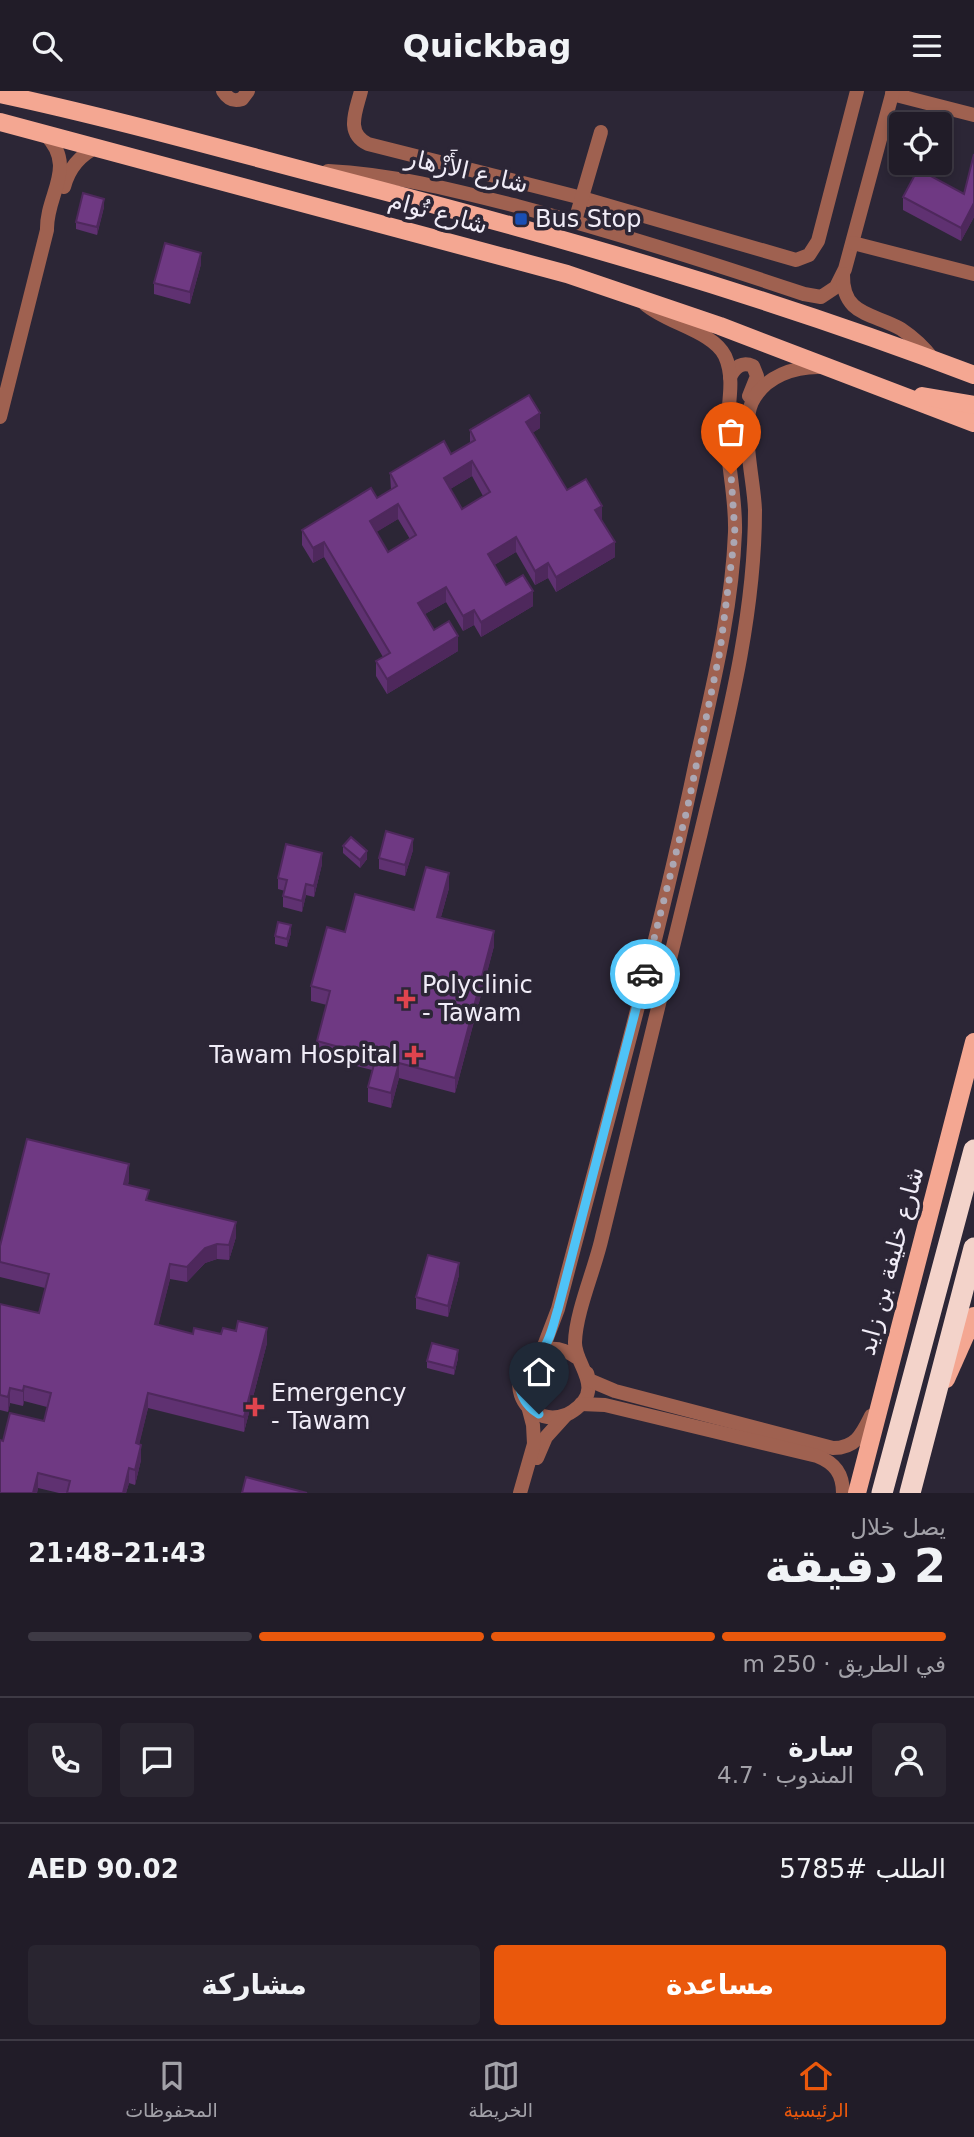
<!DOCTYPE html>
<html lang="ar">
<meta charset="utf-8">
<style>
body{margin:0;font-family:"DejaVu Sans",Cairo,sans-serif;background:#292530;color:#f1f3f6;direction:rtl;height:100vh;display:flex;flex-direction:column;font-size:26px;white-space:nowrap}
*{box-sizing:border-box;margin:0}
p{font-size:23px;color:#a2a1a8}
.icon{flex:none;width:38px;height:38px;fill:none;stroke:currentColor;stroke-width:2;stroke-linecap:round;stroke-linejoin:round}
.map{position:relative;height:1402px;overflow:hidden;direction:ltr}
.sheet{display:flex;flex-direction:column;background:#211c28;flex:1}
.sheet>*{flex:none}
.fabs{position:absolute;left:889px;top:21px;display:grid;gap:14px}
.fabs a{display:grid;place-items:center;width:63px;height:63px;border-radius:7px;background:#211c28;box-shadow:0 4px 10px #0003,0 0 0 2px #3e3a45;font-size:35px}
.pin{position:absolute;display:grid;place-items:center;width:60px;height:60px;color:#fff;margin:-72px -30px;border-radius:50% 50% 50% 0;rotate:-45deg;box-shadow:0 0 7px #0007}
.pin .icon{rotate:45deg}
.courier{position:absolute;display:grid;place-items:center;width:70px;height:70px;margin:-35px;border:5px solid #4fc3f7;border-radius:50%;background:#fff;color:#222;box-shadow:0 2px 9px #0007}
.overview em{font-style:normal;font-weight:700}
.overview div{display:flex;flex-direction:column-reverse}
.overview{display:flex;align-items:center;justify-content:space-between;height:119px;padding:0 28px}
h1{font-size:46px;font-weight:700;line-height:52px}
.bar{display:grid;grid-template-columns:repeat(4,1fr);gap:10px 7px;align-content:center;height:84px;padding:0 28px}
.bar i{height:9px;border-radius:5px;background:#3e3a45}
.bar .current{background:#ea580c}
.bar p{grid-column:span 4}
.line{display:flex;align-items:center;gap:18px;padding:0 28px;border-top:2px solid #3e3a45}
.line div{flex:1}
.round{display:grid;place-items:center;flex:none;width:74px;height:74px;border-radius:7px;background:#292530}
.primary-button{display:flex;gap:14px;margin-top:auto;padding:14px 28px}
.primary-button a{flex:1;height:80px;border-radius:7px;background:#ea580c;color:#fff;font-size:28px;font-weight:700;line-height:80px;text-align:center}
.primary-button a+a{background:#292530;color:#f1f3f6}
header{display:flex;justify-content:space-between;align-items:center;height:91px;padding:0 28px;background:#211c28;font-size:32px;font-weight:700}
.tab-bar{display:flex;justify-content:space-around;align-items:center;height:98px;border-top:2px solid #3e3a45;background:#211c28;font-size:19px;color:#a2a1a8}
.tab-bar a{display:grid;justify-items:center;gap:4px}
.tab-bar .current{color:#ea580c}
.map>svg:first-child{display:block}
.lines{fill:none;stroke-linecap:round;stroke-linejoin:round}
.minor{stroke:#9f6150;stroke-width:14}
.major{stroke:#f4a792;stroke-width:18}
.highway{stroke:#f3d3ca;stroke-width:21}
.wall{fill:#5f3171;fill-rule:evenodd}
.shaded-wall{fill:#4e285c}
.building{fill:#6f3983;stroke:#4e285c;stroke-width:2;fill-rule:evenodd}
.done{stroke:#aba7b3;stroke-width:7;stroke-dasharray:0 12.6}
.route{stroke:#4fc3f7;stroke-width:9}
.transit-dot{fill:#1a4fb4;stroke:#2c2636;stroke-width:2.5}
.health-dot{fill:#e0444e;stroke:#2c2636;stroke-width:2.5}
.labels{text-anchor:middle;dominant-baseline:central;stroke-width:7;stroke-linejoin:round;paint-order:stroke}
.street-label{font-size:24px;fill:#f0ecf7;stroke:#2c2636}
.poi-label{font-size:24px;fill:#f0ecf7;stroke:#2c2636;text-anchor:start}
</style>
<header><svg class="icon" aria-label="menu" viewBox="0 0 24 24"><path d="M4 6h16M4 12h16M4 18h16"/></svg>Quickbag<svg class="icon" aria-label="search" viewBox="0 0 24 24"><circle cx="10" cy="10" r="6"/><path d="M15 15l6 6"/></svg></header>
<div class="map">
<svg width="974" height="1402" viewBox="0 0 974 1402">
<rect width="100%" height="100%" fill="#2c2636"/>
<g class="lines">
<g class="minor">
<path d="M223,0c5,8 10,11 19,8l6,-8"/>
<path d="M361,0c-5,20 -16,42 7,53l214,54 214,62 13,-5 9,-14 39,-150"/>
<path d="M892,3l82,21"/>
<path d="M328,80c64,3 126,19 189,35 97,26 192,56 287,88l17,3 15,-10 9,-18 48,-178"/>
<path d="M64,96c5,-19 16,-32 33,-40"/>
<path d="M575,130l26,-89"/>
<path d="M853,152l121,31"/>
<path d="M843,183c-1,42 30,39 58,55 12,8 23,18 32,30"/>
<path d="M730,286c5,-10 12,-16 23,-11l4,10 -8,20"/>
<path d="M0,326l47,-187c-1,-36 31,-63 -2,-96"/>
<path d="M542,1260l16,-42c47,-181 99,-361 137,-543 17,-77 37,-155 40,-234 1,-31 -6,-60 -8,-91 -2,-27 10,-59 -2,-85 -12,-25 -59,-33 -80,-52"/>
<path d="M576,1266c-47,-33 -82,42 -33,59 10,3 22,1 30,-5 34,-23 1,-46 2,-69 1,-31 20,-73 27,-105 32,-135 65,-270 99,-405 25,-105 54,-213 54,-322 -1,-31 -15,-81 -3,-108 13,-26 43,-36 70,-35"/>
<path d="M587,1282l2,7 26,11 218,57c23,0 29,-14 38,-32"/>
<path d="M581,1313l24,1 212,51c18,7 26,18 26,37"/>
<path d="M537,1367l9,-21 19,-21"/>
<path d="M520,1402l14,-49 -1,-19 -5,-19"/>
</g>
<g class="major">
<path d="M0,3c112,24 222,55 333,84 217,56 432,117 641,197"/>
<path d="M0,31l567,152 153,52 254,97"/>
<path d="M922,305l52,9"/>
<path d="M946,1288l28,-63"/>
<path d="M857,1402l117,-451"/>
</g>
<g class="highway">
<path d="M882,1402l92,-343"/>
<path d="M910,1402l64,-245"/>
</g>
</g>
<g class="wall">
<path d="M974,63v63l-13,24 -58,-31v-13l61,-3z"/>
<path d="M104,116l-7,28 -21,-6v-7z"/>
<path d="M201,173l-11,40 -36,-10v-11z"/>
<path d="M540,337l-8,5 35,57 35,30 13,37 -59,35 -8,-14 -13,7 -19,-33 -22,13 12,20 27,21 -52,31 -7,-12 -11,6 -17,-29 -21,12 9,16 24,21 -71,43 -11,-18v-15l7,-4 -59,-100 -11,6 -11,-18v-15l75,-32 14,-8 -1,-17 61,-19 19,-11v-13zM472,385l11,20 -21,13 -12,-20zM398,428l12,20 -22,13 -12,-20z"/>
<path d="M343,755l24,13 -7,9 -17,-15z"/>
<path d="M413,759l-8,26 -26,-7v-11z"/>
<path d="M322,773l-8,33 -8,-2 -4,17 -19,-5v-11l2,-5 -7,-2v-11z"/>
<path d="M449,797l-8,29 53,29 -39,147 -56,-15 -8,30 -23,-6v-15l4,-17 -55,-14v-15l10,-36 -16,-4v-15l34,-54 69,-22z"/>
<path d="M291,842l-4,14 -12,-3v-8z"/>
<path d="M129,1088l-1,6 21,16 87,36 -7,23 -12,-1 -12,4 -18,19 -17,-3 -12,46 35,9h28l46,9 -23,89 -96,-24 -9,36 2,16 -6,25 -6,-2 -3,10h-67l-21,-5 -1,5h-37l3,-52 41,-20 3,-14 -23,-6 -1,5 -13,-3 -2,9 -8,-2v-106l39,9 6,-25 -45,-11v-31z"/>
<path d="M459,1184l-11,42 -32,-8v-12z"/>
<path d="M458,1267l-4,17 -27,-7v-7z"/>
</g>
<g class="shaded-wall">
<path d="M104,108v8l-7,28v-8z"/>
<path d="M974,112v14l-13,24v-13z"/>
<path d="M201,162v11l-11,40v-12z"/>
<path d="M540,322v15l-14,9v-15z"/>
<path d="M472,370v15l-28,17v-15z"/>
<path d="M398,413v15l-28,17v-15z"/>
<path d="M602,415v15l-7,-11z"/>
<path d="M516,446v15l-28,17v-15z"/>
<path d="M324,451v15l-11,6v-15z"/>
<path d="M615,451v15l-59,35v-15z"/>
<path d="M548,472v15l-13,7v-14z"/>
<path d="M446,496v15l-28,16v-15z"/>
<path d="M533,500v15l-52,31v-15z"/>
<path d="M474,519v15l-11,6v-15z"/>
<path d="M458,545v15l-71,43v-15z"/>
<path d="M413,748v11l-8,26v-11z"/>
<path d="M367,760v8l-7,9v-8z"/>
<path d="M322,762v11l-8,33v-11z"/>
<path d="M449,782v15l-12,43v-14z"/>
<path d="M306,793v11l-4,17v-11z"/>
<path d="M291,834v8l-4,14v-8z"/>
<path d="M494,840v15l-39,147v-15z"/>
<path d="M399,972v15l-8,30v-15z"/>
<path d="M129,1073v15l-5,20v-15z"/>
<path d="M236,1131v15l-7,23v-15z"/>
<path d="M217,1153v15l-12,4 -18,19v-15l18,-19z"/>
<path d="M459,1172v12l-11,42v-11z"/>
<path d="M170,1173v15l-15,60v-15z"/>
<path d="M267,1237v15l-23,89v-15z"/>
<path d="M458,1259v8l-4,17v-7z"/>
<path d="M24,1295v15l-1,5v-15z"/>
<path d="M10,1297v15l-2,9v-15z"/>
<path d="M148,1302v15l-12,50v-15z"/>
<path d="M141,1354v15l-6,25v-15z"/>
<path d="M129,1377v15l-3,10h-3z"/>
<path d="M38,1382v15l-1,5h-4z"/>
</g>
<g class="building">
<path d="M974,63v49l-13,25 -58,-31 15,-28 46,25z"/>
<path d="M83,102l21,6 -7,28 -21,-5z"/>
<path d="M165,152l36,10 -11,39 -36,-9z"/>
<path d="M529,304l11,18 -14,9 41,68 19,-11 16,27 -7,4 20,32 -59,35 -8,-14 -13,8 -19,-34 -28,17 18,31 17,-10 10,16 -52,31 -7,-12 -11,6 -17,-29 -28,16 16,27 15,-9 9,15 -71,43 -11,-18 14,-8 -66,-111 -11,6 -11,-18 69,-42 6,10 20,-12 -7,-13 54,-32 7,13 24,-14 -5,-10zM472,370l18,31 -28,17 -18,-31zM398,413l18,31 -28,17 -18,-31z"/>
<path d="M386,740l27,8 -8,26 -26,-7z"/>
<path d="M351,746l16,14 -7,9 -17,-14z"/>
<path d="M286,753l36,9 -8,33 -8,-2 -4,17 -19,-5 4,-16 -9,-2z"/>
<path d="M426,776l23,6 -12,44 57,14 -39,147 -56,-15 -8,30 -23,-6 8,-30 -59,-16 13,-50 -19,-5 16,-59 18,5 10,-38 59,16z"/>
<path d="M278,831l13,3 -4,14 -12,-3z"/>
<path d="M27,1048l102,25 -5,20 25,6 -3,10 90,22 -7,23 -12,-1 -12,4 -18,19 -17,-3 -15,60 38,10 1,-6 27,6 2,-6 13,3 2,-10 29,7 -23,89 -96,-24 -12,50 5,2 -6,25 -6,-2 -6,25h-56l3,-12 -32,-8 -5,20h-33v-53l3,1 7,-28 34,8 7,-28 -27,-7 -1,5 -13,-3 -2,9 -8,-2v-91l39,9 10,-39 -49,-12v-16z"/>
<path d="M428,1164l31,8 -11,43 -32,-9z"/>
<path d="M432,1252l26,7 -4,18 -27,-7z"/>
<path d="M246,1386l61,16h-65z"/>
</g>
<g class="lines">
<path class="done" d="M645,883l42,-164 33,-159 15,-117 -4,-60"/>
<path class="route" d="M539,1323c-19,-11 -27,-35 -12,-53 4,-5 10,-6 14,-10 9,-8 13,-30 17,-42l87,-335"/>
</g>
<rect class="transit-dot" x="514" y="121" width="14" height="14" rx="3.5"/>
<g class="health-dot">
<path d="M402.5 897.5h7v7h7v7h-7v7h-7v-7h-7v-7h7z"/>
<path d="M410.5 953.5h7v7h7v7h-7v7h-7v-7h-7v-7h7z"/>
<path d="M251.5 1305.5h7v7h7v7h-7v7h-7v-7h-7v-7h7z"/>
</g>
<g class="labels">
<g class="street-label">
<text transform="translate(467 80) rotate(13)">شارع الأَزْهار</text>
<text transform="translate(438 122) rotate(15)">شارع تُوام</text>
<text transform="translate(891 1170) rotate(-75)">شارع خليفة بن زايد</text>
</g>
<g class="poi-label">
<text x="535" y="128">Bus Stop</text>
<text x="422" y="894">Polyclinic<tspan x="422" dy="28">- Tawam</tspan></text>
<text x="398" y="964" text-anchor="end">Tawam Hospital</text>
<text x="271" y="1302">Emergency<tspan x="271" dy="28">- Tawam</tspan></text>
</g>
</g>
</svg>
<div class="fabs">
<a><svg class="icon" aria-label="locate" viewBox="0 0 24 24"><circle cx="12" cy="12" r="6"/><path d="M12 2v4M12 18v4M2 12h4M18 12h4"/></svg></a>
</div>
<div class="pin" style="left:731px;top:383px;background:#ea580c"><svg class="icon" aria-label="bag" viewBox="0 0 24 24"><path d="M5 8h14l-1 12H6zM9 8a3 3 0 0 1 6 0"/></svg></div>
<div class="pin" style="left:539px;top:1323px;background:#1f2937"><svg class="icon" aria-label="home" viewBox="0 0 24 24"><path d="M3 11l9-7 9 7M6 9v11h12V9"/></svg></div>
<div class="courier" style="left:645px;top:883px"><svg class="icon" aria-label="car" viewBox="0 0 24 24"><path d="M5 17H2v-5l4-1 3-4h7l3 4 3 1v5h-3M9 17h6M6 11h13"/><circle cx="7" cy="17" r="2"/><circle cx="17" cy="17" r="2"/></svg></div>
</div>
<section class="sheet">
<div class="overview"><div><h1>2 دقيقة</h1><p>يصل خلال</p></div><em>21:43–21:48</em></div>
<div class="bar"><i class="current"></i><i class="current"></i><i class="current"></i><i></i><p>في الطريق · 250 m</p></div>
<div class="line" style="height:126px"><a class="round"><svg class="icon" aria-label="person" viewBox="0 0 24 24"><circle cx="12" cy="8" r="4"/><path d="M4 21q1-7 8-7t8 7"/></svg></a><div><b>سارة</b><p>المندوب · 4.7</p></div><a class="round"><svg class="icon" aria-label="chat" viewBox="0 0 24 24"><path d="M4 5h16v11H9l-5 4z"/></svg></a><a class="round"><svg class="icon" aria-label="phone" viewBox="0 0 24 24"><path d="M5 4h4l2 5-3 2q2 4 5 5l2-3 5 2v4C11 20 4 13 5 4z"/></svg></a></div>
<div class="line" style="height:91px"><div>الطلب #5785</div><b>AED 90.02</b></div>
<div class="primary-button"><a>مساعدة</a><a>مشاركة</a></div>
</section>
<nav class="tab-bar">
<a class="current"><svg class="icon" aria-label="home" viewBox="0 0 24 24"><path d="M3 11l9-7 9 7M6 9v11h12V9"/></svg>الرئيسية</a>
<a><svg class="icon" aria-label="map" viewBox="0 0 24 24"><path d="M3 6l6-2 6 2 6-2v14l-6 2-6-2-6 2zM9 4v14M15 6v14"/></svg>الخريطة</a>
<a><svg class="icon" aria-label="saved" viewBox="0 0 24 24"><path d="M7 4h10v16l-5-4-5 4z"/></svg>المحفوظات</a>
</nav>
